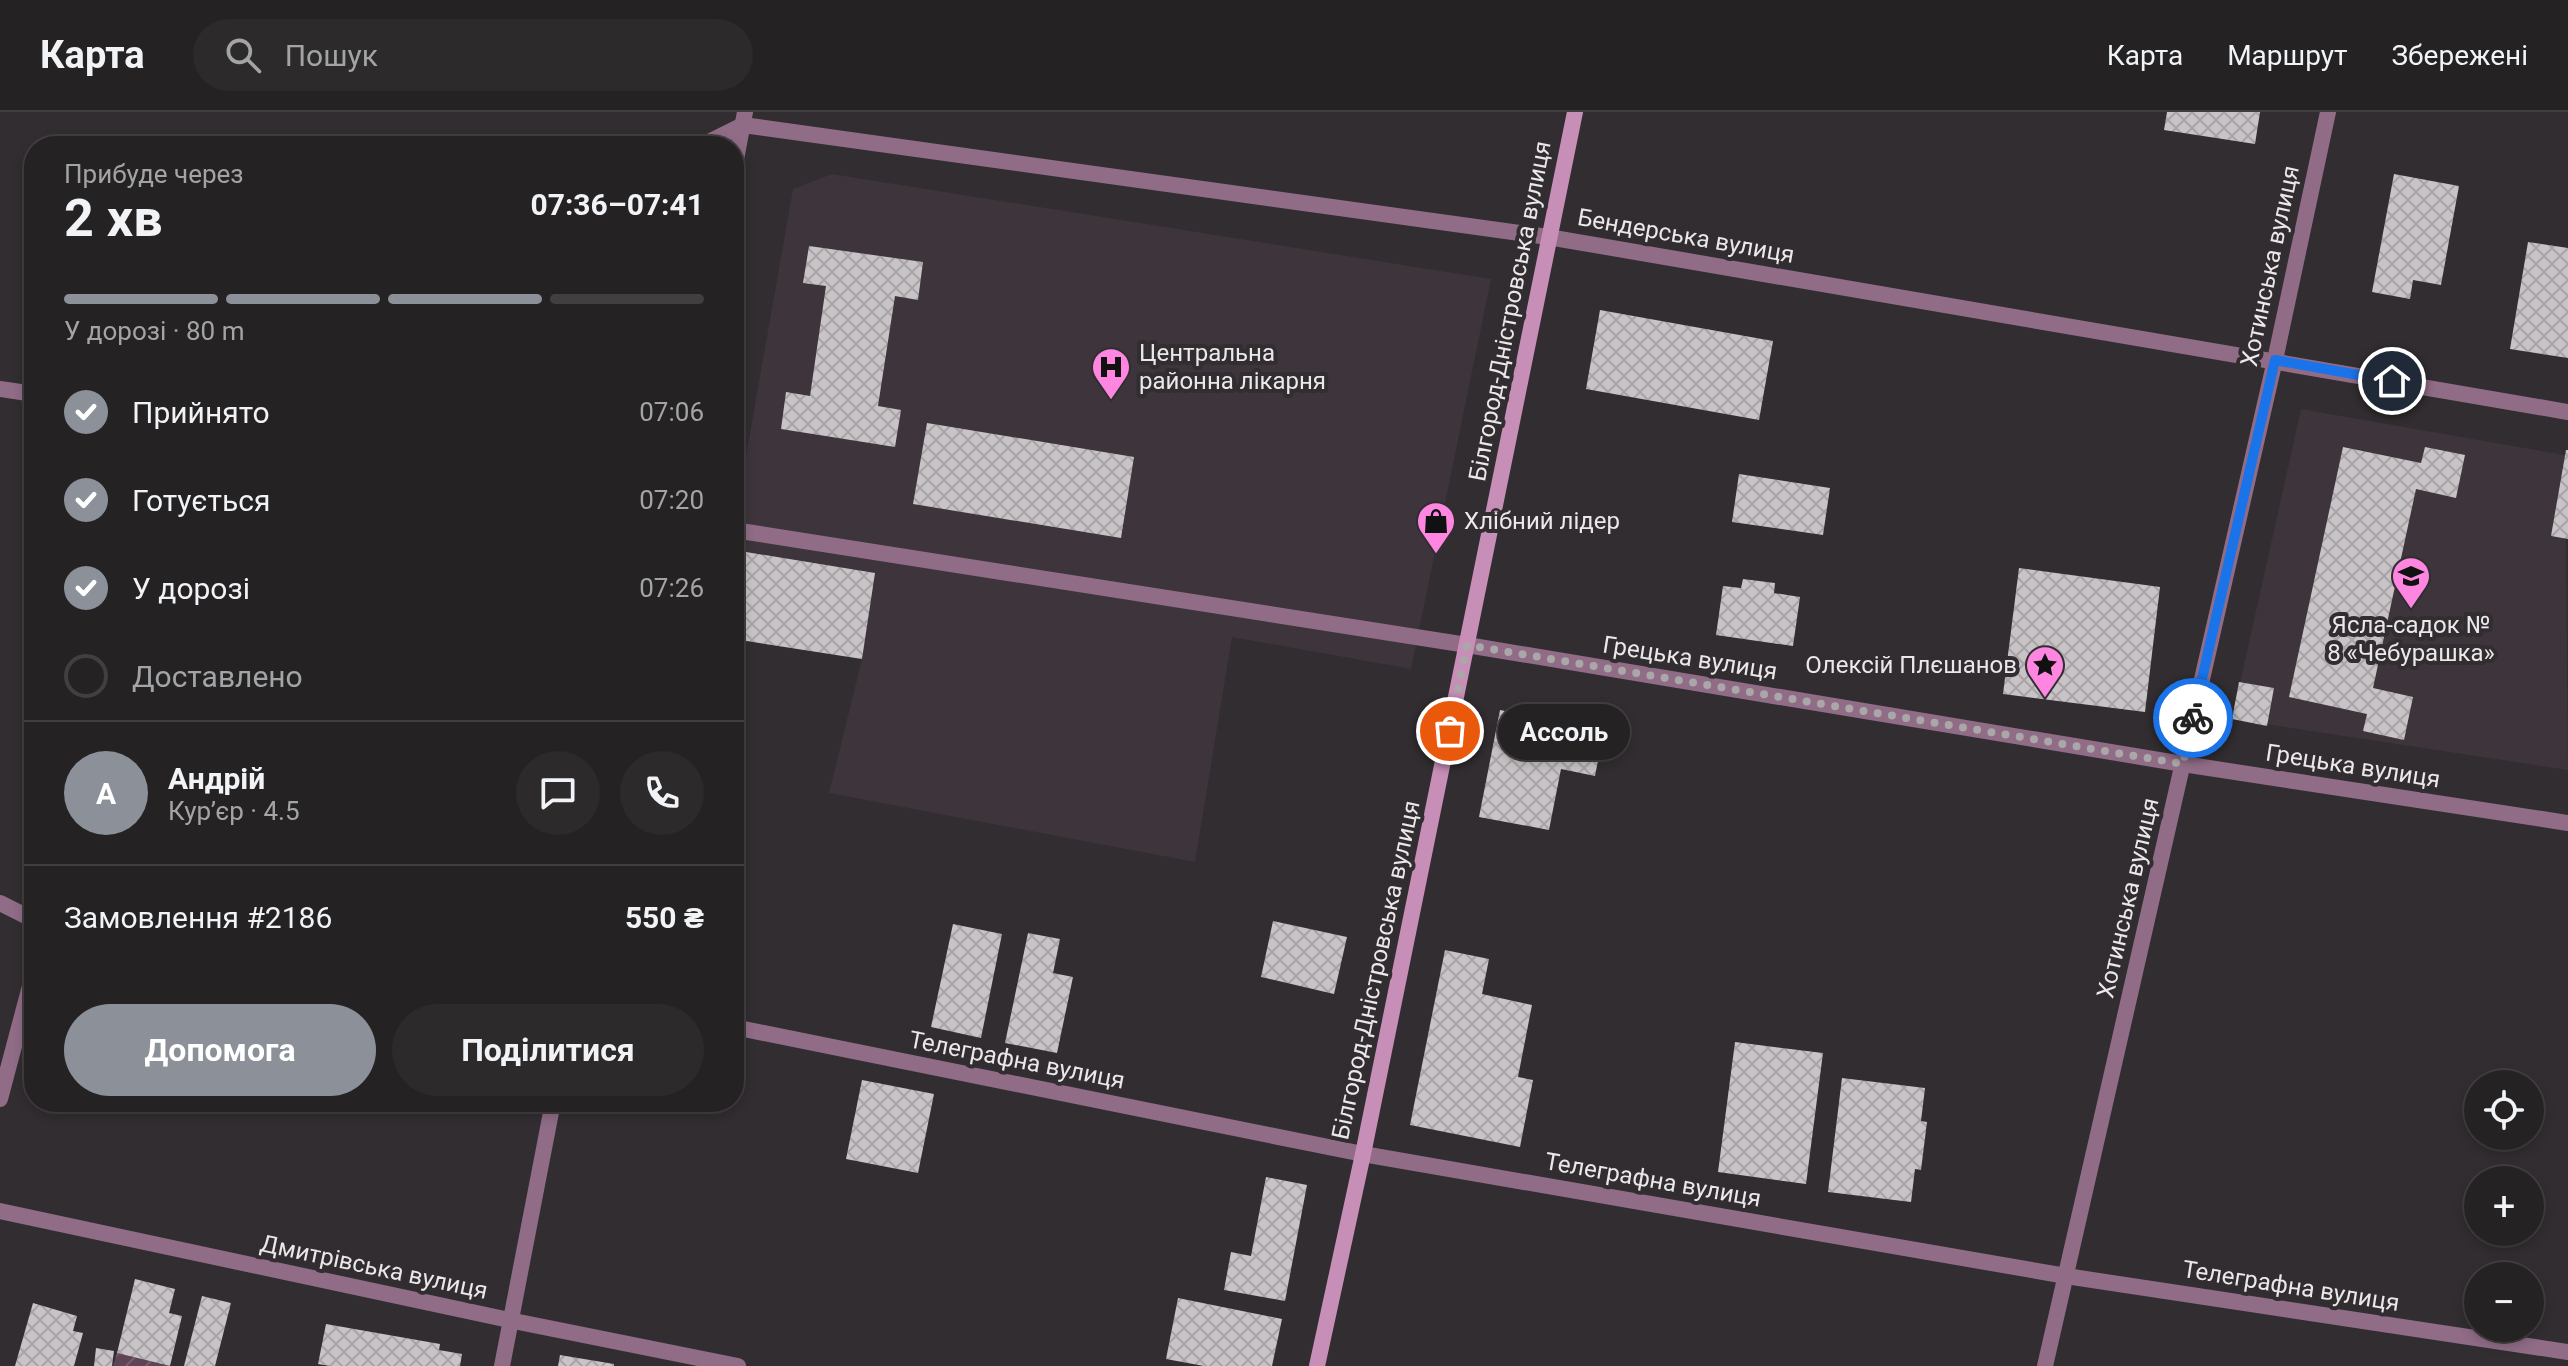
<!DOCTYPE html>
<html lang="uk">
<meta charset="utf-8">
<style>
body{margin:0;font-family:Roboto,sans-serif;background:#2d2a2c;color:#f1f3f6;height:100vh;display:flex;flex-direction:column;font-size:30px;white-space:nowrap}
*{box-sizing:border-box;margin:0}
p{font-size:26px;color:#a3a4a6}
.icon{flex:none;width:44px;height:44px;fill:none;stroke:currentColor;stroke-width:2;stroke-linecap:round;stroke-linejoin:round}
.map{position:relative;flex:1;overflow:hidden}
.side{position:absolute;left:24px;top:24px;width:720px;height:976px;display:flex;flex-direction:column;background:#252224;border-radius:32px;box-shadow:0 4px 12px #0003,0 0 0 2px #423f41}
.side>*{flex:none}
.tools{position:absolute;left:2464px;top:958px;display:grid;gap:16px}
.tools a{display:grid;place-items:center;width:80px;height:80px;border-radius:50%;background:#252224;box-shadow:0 4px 12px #0003,0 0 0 2px #423f41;font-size:40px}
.pin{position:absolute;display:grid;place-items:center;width:68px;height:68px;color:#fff;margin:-34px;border:4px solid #fff;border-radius:50%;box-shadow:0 2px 8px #0007}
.courier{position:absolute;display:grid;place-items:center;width:80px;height:80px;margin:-40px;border:6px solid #1a73e8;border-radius:50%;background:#fff;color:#222;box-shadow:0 2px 10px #0007}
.bubble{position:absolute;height:56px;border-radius:28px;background:#252224;box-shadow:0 4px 12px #0003,0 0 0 2px #423f41;font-size:26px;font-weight:700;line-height:56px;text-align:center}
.overview em{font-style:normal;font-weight:700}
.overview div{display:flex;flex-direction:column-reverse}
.overview{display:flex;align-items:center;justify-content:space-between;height:136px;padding:0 40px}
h1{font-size:52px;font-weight:700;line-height:60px}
.bar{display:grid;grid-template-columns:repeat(4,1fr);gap:12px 8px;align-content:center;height:96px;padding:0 40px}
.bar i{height:10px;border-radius:6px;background:#423f41}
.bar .on{background:#8c9099}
.bar p{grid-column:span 4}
.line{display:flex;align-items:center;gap:20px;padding:0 40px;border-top:2px solid #423f41}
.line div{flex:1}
.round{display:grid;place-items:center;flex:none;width:84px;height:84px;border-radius:42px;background:#2d2a2c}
ol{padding:0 40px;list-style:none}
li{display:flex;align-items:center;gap:24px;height:88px}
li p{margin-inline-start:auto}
li .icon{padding:8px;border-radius:50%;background:#8c9099;color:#fff;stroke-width:4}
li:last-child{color:#a3a4a6}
li i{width:44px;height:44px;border:4px solid #423f41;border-radius:50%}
.primary-button{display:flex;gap:16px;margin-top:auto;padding:16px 40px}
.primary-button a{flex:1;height:92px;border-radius:48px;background:#8c9099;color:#fff;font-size:32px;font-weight:700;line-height:92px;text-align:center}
.primary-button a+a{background:#2d2a2c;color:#f1f3f6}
header{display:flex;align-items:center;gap:48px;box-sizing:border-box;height:112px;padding:0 40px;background:#252224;border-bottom:2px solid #423f41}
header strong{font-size:38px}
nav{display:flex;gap:44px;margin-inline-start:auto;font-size:28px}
.search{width:560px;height:72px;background:#2d2a2c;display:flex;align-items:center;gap:20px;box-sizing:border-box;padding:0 28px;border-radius:44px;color:#a3a4a6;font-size:30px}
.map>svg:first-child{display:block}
.built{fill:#3e343b}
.garden{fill:url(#garden-furrows)}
.building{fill:url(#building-cross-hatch)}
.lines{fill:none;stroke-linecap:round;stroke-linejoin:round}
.service{stroke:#906c86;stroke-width:16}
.minor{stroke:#906c86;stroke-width:16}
.tertiary{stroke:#906c86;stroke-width:16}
.secondary{stroke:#c78fb7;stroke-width:16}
.done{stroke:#aaa7a9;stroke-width:8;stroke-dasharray:0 14.4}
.route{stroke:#1a73e8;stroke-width:10}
.labels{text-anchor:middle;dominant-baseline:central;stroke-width:8;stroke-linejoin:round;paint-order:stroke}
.street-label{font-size:24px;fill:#ebe8ea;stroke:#312d30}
.poi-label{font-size:24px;fill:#ebe8ea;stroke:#312d30;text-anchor:start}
</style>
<header>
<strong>Карта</strong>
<div class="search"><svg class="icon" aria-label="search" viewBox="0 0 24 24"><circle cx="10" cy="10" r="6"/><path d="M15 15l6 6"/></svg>Пошук</div>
<nav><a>Карта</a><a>Маршрут</a><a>Збережені</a></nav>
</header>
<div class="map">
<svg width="2568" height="1254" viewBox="0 0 2568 1254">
<defs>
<pattern id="garden-furrows" width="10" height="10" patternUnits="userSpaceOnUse" patternTransform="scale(2)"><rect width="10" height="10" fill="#5e4456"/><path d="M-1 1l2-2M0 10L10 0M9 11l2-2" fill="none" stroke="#755f6e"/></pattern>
<pattern id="building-cross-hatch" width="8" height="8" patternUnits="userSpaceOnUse" patternTransform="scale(2)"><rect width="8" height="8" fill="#c8c3c6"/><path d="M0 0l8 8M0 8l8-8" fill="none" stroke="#a8a4a6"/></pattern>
</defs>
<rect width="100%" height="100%" fill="#312d30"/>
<g class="built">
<path d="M832,62l659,105 -80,390 -179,-32 -37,225 -366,-69 33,-134 -128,-20v-115l59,-335z"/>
<path d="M2301,297l264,46 3,315 -336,-51z"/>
</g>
<path class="garden" d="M117,1241l52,13h-56z"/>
<g class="building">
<path d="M2167,0h93l-5,32 -91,-14z"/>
<path d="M2394,62l65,12 -18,99 -28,-5 -3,19 -38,-7z"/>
<path d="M2528,130l40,6v110l-58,-9z"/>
<path d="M809,134l114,16 -5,38 -23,-4 -17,110 23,4 -6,37 -114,-18 5,-37 24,4 16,-110 -23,-3z"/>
<path d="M1600,198l173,31 -14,79 -173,-31z"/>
<path d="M927,311l207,34 -13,81 -208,-34z"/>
<path d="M2343,335l78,16 4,-16 40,8 -9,43 -40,-9 -43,199 40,9 -9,43 -41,-9 4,-17 -78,-17z"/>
<path d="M2566,338h2v89l-17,-3z"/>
<path d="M1739,362l91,14 -7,47 -91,-13z"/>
<path d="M734,438l141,23 -13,86 -128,-20z"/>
<path d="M2019,456l141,19 -15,125 -142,-18z"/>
<path d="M1743,467l32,4 -1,10 26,4 -7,49 -77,-11 7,-49 18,2z"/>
<path d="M734,569l7,1 -5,32h-2z"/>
<path d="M2239,570l35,6 -7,38 -35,-7z"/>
<path d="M1500,598l104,20 -9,46 -34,-7 -12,61 -70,-13z"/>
<path d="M1273,809l74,16 -13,57 -73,-17z"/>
<path d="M953,812l49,10 -21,104 -50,-11z"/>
<path d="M1028,821l32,6 -7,34 20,4 -16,76 -52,-10z"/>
<path d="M1445,838l44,9 -7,35 50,11 -14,72 15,3 -13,67 -110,-22z"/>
<path d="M1735,930l88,11 -17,131 -88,-12z"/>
<path d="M1842,966l83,10 -4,33 6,1 -6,48 -6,-1 -4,33 -83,-10z"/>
<path d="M862,968l72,14 -16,79 -72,-14z"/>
<path d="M1266,1065l41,8 -22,116 -61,-11 7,-38 20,4z"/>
<path d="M135,1167l40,10 -6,24 13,3 -12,50 -53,-13z"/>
<path d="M202,1184l29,7 -16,63h-31z"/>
<path d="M1178,1186l104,21 -10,47h-68l-38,-7z"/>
<path d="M33,1191l44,13 -4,15 10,2 -9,33h-59z"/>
<path d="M326,1212l114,20 -1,6 23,4 -2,12h-130l-12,-2z"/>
<path d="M96,1236l18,3 -2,15h-18z"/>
<path d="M560,1243l54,9v2h-56z"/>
</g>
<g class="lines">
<g class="service">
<path d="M0,277l34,5"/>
<path d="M734,418l733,115"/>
</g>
<g class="minor">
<path d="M701,34l42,-21 805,112"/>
<path d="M734,58l11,-58"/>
<path d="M1467,533l716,119 385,59"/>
<path d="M0,791l34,17"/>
<path d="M734,915l629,127 703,122 502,76"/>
<path d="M0,987l34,-128"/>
<path d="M0,1099l509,109 229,46"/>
<path d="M502,1254l51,-264"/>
<path d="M2045,1254l230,-1006 53,-248"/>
</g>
<path class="tertiary" d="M1548,125l1020,175"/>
<path class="secondary" d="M1317,1254l46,-212 212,-1042"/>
</g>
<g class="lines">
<path class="done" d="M1450,619l17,-86 716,119 10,-46"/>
<path class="route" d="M2193,606l82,-358 117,21"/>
</g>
<defs>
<g id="hospital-pin" transform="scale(2)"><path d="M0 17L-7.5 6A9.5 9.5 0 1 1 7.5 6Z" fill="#fe86e0" stroke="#312d30"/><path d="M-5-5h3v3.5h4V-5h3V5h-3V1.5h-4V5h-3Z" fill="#111"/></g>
<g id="shop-pin" transform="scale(2)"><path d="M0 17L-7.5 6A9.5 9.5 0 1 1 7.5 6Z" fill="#fe86e0" stroke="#312d30"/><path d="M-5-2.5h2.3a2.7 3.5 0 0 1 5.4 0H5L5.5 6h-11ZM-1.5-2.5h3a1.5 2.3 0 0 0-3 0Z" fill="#111"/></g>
<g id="school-pin" transform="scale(2)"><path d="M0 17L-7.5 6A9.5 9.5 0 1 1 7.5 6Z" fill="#fe86e0" stroke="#312d30"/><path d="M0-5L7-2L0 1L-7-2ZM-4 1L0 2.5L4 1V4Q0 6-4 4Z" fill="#111"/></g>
<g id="sight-pin" transform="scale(2)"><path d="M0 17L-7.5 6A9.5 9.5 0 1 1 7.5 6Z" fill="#fe86e0" stroke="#312d30"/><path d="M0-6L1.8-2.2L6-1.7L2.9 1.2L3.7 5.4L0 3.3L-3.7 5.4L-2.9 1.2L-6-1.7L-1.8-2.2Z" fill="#111"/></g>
</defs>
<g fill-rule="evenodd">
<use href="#hospital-pin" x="1111" y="255"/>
<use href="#shop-pin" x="1436" y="409"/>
<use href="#school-pin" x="2411" y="464"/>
<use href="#sight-pin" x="2045" y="553"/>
</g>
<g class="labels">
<g class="street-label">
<text transform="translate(1686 124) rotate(10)">Бендерська вулиця</text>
<text transform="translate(2270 154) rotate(-78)">Хотинська вулиця</text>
<text transform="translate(1510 199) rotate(-79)">Білгород-Дністровська вулиця</text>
<text transform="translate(1690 546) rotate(9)">Грецька вулиця</text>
<text transform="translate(2353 654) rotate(9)">Грецька вулиця</text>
<text transform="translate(2128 786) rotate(-77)">Хотинська вулиця</text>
<text transform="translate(1376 858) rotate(-78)">Білгород-Дністровська вулиця</text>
<text transform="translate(1017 948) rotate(11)">Телеграфна вулиця</text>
<text transform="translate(1653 1068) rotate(10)">Телеграфна вулиця</text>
<text transform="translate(374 1155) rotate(12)">Дмитрівська вулиця</text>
<text transform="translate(2291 1174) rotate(9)">Телеграфна вулиця</text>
</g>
<g class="poi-label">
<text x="1139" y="241">Центральна<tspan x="1139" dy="28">районна лікарня</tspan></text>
<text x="1464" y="409">Хлібний лідер</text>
<text x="2411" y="513" text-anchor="middle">Ясла-садок №<tspan x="2411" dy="28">8 «Чебурашка»</tspan></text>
<text x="2017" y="553" text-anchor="end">Олексій Плєшанов</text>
</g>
</g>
</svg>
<div class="tools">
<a><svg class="icon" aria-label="locate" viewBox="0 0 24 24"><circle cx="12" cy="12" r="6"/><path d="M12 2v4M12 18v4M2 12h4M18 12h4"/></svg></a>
<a>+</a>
<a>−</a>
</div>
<div class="pin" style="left:1450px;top:619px;background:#ea580c"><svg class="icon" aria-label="bag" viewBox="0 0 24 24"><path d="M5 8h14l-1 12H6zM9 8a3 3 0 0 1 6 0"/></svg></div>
<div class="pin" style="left:2392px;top:269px;background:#1f2937"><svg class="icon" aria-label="home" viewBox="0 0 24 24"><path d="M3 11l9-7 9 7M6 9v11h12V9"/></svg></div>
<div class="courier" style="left:2193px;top:606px"><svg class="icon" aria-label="bike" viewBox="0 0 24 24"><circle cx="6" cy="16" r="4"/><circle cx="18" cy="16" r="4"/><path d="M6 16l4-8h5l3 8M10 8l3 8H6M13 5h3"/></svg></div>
<div class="bubble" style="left:1498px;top:592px;width:132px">Ассоль</div>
<section class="side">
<div class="overview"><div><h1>2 хв</h1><p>Прибуде через</p></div><em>07:36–07:41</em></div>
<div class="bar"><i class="on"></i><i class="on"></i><i class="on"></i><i></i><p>У дорозі · 80 m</p></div>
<ol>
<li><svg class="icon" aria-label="check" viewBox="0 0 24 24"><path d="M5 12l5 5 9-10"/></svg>Прийнято<p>07:06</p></li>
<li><svg class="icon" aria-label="check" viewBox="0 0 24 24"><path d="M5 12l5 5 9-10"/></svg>Готується<p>07:20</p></li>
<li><svg class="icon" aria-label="check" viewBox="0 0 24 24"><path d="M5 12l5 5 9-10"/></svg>У дорозі<p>07:26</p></li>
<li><i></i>Доставлено</li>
</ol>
<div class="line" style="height:144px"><b class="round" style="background:#8c9099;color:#fff">А</b><div><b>Андрій</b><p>Кур’єр · 4.5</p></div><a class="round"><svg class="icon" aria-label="chat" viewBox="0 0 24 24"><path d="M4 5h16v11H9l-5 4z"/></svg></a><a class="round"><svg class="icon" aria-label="phone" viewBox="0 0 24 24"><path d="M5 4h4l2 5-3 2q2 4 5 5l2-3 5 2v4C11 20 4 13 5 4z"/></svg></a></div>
<div class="line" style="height:104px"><div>Замовлення #2186</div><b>550 ₴</b></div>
<div class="primary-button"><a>Допомога</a><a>Поділитися</a></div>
</section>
</div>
